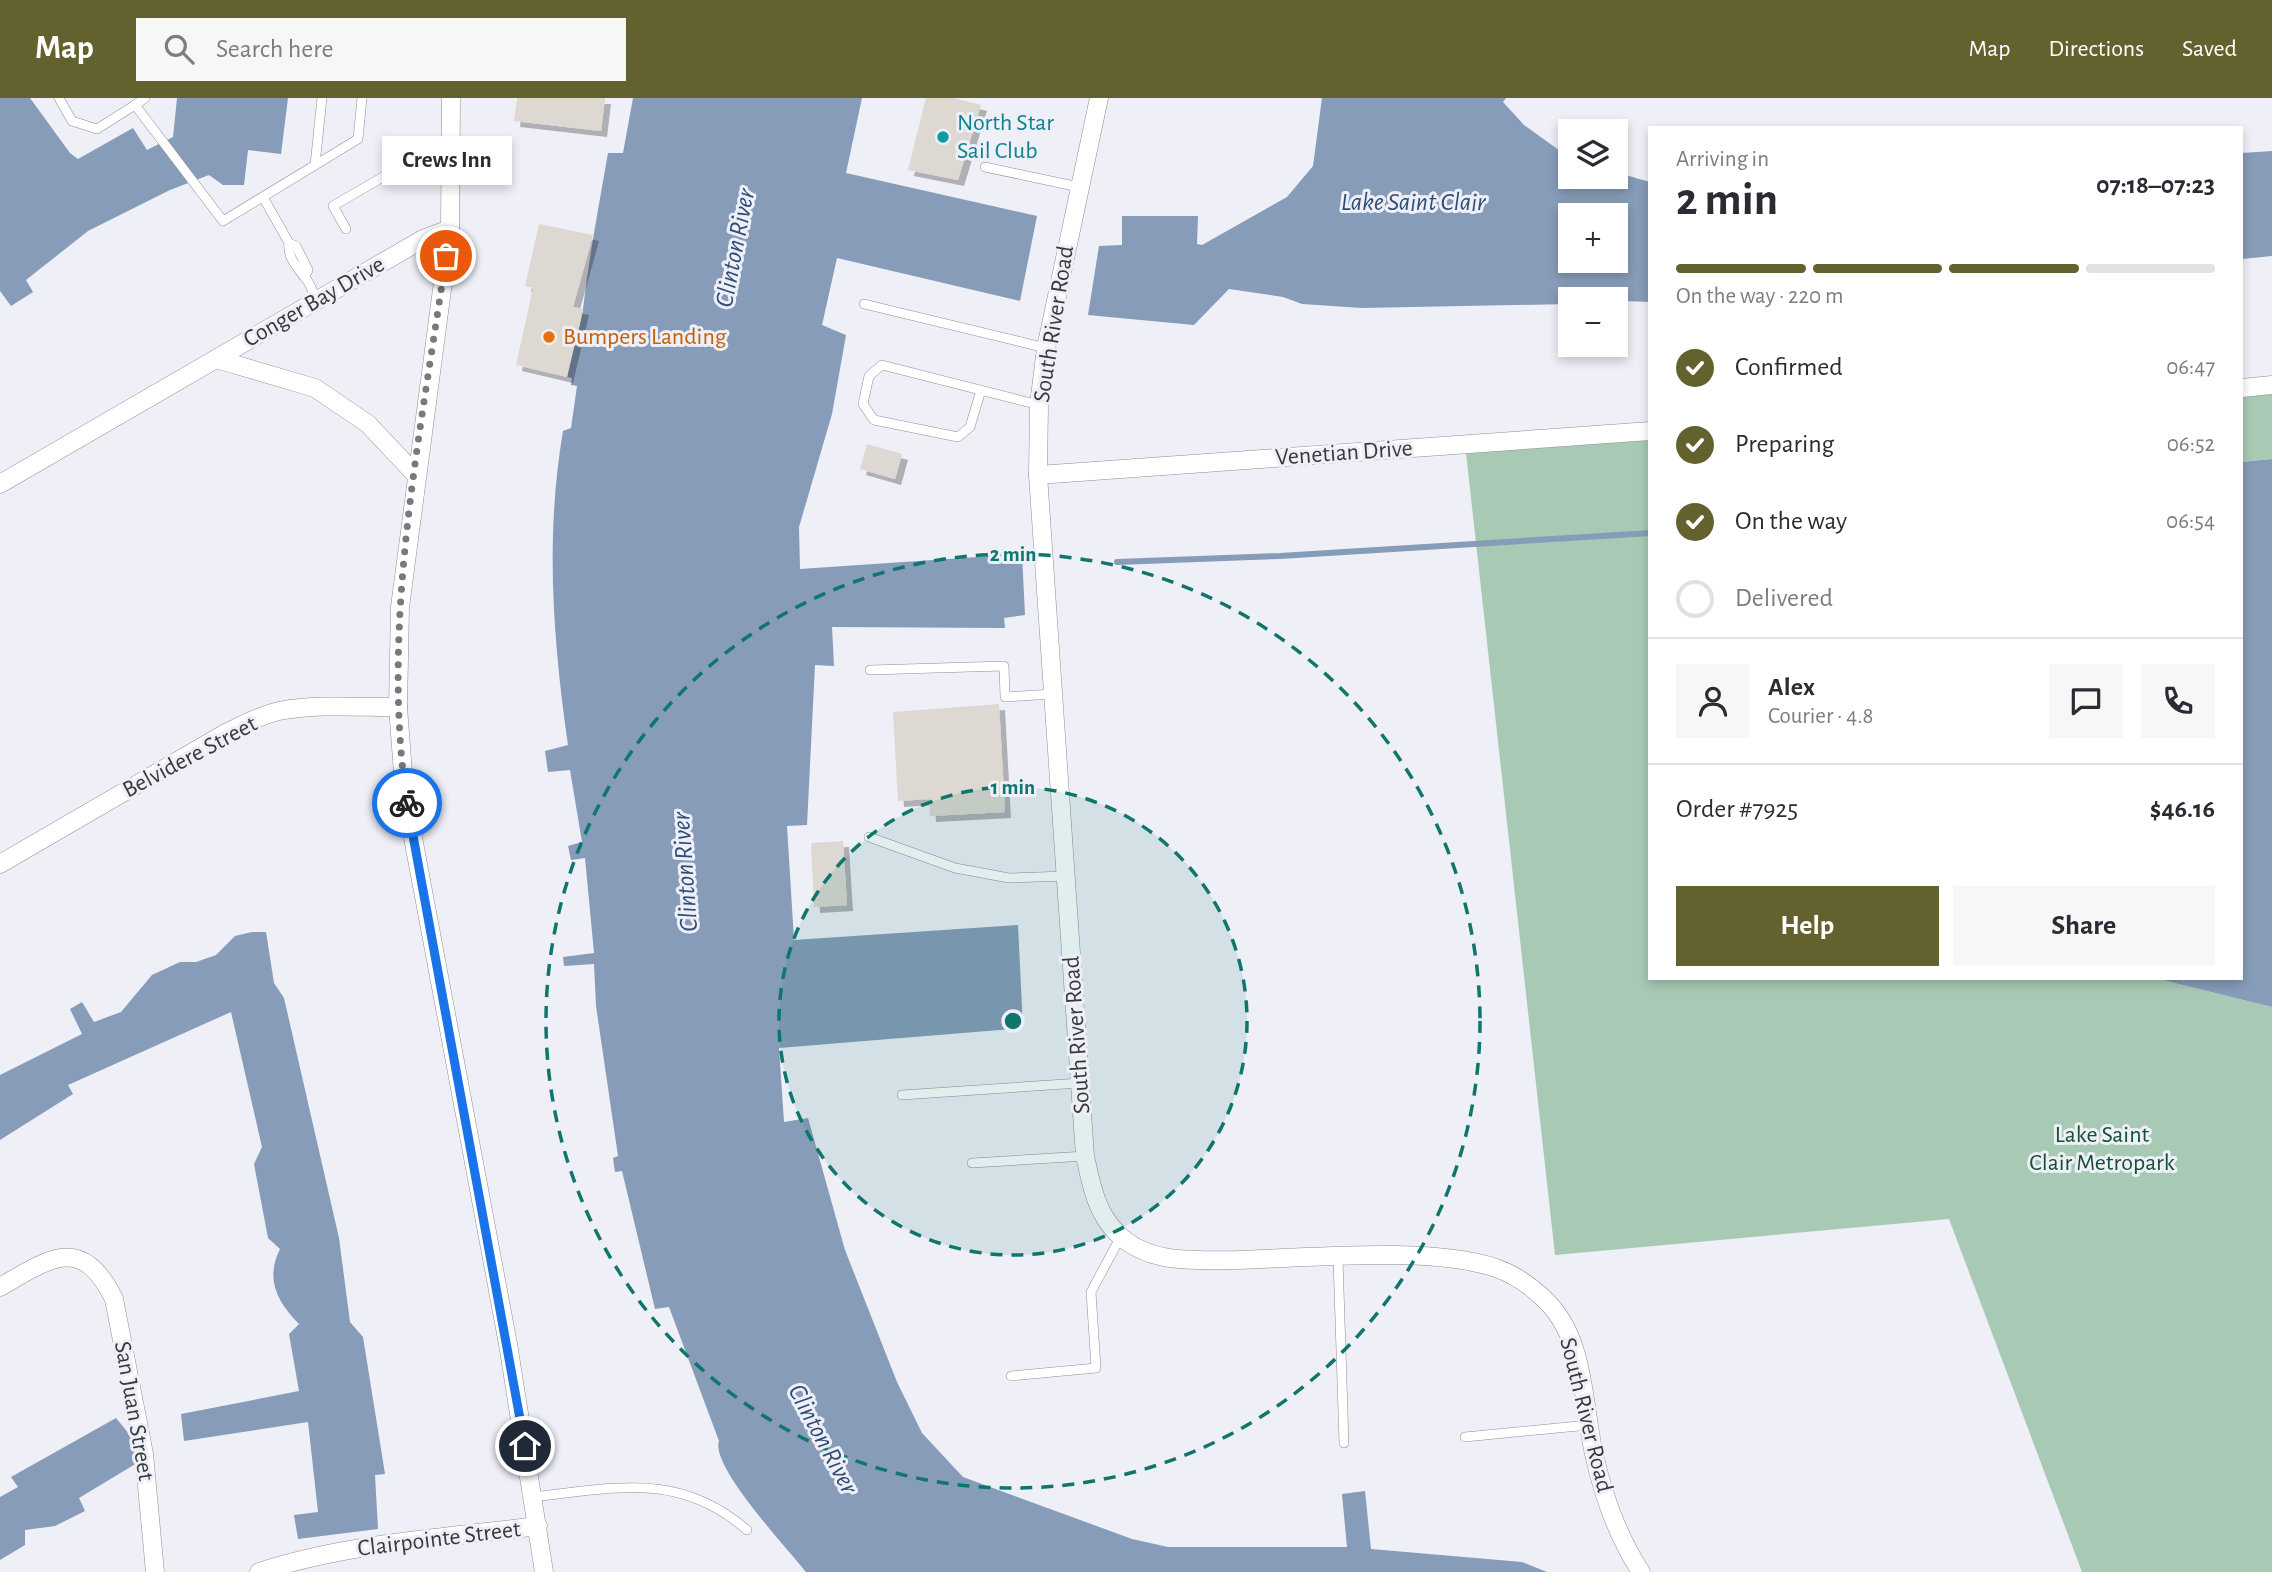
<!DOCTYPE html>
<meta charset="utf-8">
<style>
body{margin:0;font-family:"Alegreya Sans",sans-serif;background:#f7f7f7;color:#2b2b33;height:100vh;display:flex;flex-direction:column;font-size:26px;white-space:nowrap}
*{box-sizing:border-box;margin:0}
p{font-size:23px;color:#7c7c81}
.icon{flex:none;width:38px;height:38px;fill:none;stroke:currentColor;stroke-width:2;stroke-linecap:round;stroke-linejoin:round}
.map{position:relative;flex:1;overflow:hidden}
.panel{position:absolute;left:1648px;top:28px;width:595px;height:854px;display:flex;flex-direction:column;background:#fff;border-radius:0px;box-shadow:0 4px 10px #0003}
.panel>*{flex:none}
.tools{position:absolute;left:1558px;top:21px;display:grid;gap:14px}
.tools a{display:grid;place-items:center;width:70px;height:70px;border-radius:0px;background:#fff;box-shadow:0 4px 10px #0003;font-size:35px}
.pin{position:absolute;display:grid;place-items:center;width:60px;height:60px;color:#fff;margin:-30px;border:4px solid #fff;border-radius:50%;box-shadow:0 2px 7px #0007}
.courier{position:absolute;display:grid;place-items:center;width:70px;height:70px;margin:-35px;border:5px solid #1a73e8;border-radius:50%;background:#fff;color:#222;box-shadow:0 2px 9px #0007}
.bubble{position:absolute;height:49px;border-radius:0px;background:#fff;box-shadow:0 4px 10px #0003;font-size:23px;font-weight:600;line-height:49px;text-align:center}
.head em{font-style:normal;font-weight:600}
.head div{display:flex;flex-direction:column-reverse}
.head{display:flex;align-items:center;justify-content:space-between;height:119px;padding:0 28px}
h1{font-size:46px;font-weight:600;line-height:52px}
.bar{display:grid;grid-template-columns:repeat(4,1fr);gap:10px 7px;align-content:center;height:84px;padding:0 28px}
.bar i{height:9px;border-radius:5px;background:#e1e1e2}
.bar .current{background:#63622f}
.bar p{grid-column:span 4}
.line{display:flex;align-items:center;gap:18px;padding:0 28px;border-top:2px solid #e1e1e2}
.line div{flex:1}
.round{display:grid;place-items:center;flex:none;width:74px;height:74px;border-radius:0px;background:#f7f7f7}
ol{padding:0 28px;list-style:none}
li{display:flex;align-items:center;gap:21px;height:77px}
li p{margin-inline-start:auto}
li .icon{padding:7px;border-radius:50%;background:#63622f;color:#fff;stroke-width:4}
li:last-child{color:#7c7c81}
li i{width:38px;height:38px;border:4px solid #e1e1e2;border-radius:50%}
.action{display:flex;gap:14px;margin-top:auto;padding:14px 28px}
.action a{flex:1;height:80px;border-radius:0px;background:#63622f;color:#fff;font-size:28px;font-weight:600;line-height:80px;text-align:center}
.action a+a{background:#f7f7f7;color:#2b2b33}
header{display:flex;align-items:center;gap:42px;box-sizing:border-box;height:98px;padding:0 35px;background:#63622f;color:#fff}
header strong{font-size:33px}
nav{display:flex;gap:38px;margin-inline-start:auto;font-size:24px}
.search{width:490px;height:63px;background:#f7f7f7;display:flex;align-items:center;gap:18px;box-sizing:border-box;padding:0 24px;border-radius:0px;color:#7c7c81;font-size:26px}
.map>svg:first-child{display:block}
.green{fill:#a8cab5}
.water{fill:#879cb8;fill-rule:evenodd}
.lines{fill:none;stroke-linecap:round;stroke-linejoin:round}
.stream{stroke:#879cb8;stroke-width:6}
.building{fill:#ddd8d1;filter:url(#shadow)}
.service-casing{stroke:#8e8f96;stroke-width:10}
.minor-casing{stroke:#8e8f96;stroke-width:19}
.service{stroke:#fff;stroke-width:9}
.minor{stroke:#fff;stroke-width:18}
.done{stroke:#78797d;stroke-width:7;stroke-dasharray:0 12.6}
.route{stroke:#1a73e8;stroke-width:9}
.ring{fill:none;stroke:#0f766e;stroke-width:3.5;stroke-dasharray:12 9}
.culture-dot{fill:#0f9aa8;stroke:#eeeff7;stroke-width:2.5}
.food-dot{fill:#e8710a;stroke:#eeeff7;stroke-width:2.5}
.labels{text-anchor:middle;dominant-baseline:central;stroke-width:6;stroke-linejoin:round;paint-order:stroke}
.culture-label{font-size:24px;fill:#0d838f;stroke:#eeeff7;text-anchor:start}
.street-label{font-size:24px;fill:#38393c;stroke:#eeeff7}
.food-label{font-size:24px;fill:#c56008;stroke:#eeeff7;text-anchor:start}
.park-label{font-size:24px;fill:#145033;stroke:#eeeff7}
.water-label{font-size:26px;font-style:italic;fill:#2f4e77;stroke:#eeeff7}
.centre{fill:#0f766e;stroke:#eeeff7;stroke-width:3.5}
.ring-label{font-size:21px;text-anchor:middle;font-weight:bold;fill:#0f766e;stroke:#eeeff7;stroke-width:6;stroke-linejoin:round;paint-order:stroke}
</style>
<header>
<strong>Map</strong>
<div class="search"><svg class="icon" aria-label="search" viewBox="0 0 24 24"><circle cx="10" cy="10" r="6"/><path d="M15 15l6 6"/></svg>Search here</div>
<nav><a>Map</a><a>Directions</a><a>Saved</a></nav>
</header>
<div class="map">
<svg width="2272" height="1474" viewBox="0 0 2272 1474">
<defs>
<filter id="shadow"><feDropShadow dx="6" dy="6" stdDeviation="0" flood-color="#0004"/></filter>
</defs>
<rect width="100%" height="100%" fill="#eeeff7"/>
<g class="green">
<path d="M2272,294v67l-30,3v-68z"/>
<path d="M1650,341v539h504l118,29v565h-190l-133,-353 -394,36 -89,-802z"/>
</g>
<g class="water">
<path d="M0,0h30l40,55 8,6 55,-31 14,22 26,-13 4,-39h111l-7,56 -33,-4 -4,35h-21l-14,-10 -39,15 -82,41 -62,49 7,12 -22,14 -11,-15z"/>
<path d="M633,0h229l-16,75 191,43 -17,85 -183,-43 -15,67 24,10 -14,79 -33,113 1,42 222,-15 3,61 -21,3 1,10 -173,-1 2,39 -19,-1 -8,160 -20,1 7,114 224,-15 5,103 -244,20 5,74 24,-4 37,132 52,132 25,51 41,44 169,62 36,8h179l-5,-53 23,-3 6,58 151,13 25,10h-741c-19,-24 -96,-106 -87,-131l-50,-134 -14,2 -33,-138 -7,1 -2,-14 5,-2 -22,-150 -2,-42 -30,2 -1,-9 31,-4 -9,-95 -14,2 -3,-14 14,-4 -12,-72 -22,2 -3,-21 23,-6c-15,-105 -23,-208 -5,-314l8,-3 6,-42 -6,-1 1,-7 -5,-1c3,-24 13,-44 16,-68 6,-52 16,-104 25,-156h15z"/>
<path d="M1322,0h184l-3,4 21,23 46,33v19h45v-5l35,10v120l-80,-3v5l-208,4 -60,-4 -19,-7 -54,-8 -35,36 -106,-10 11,-69 23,-1v-29h76l-1,28 5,1 85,-48 26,-31zM1570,117h45v46h-45z"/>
<path d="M2272,53v105l-30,3v-106z"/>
<path d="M2272,361v548l-118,-29h88v-516z"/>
<path d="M252,834h14l8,51 10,15 55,240 11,84 13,15 22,137 -10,1 3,54 -80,10 -4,-24 24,-3 -10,-90 -124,19 -3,-27 118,-23 -10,-57 10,-10c-22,-22 -34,-45 -19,-75l-12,-11 -14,-74 8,-17 -31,-135 -163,73 5,9 -73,46v-65l82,-41 -12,-25 12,-7 12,20 27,-10 31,-37 28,-13h16l20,-7 19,-19z"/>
<path d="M116,1320l14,17 7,28 -58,35 6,13 -30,15 -30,4v15l-25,15v-63l18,-10 -7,-10z"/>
</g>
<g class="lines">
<path class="stream" d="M1117,464l163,-6 370,-23"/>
</g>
<g class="building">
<path d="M517,0h88l-4,33 -87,-10z"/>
<path d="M926,0h28l27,7 -23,75 -50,-10z"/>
<path d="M539,126l54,11 -20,72 10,2 -16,68 -51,-12 17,-77 -8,-2z"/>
<path d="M867,346l35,10 -7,25 -35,-10z"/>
<path d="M999,606l6,108 -75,4 -1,-17 -31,2 -5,-89z"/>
<path d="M843,743l4,64 -33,2 -3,-64z"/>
</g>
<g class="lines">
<g class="service-casing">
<g id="service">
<path d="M59,0l13,23 25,8 38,-24"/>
<path d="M145,0l-10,7 88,116 135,-82 4,-41"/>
<path d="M315,67l7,-67"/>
<path d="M985,69l94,20"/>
<path d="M263,99l26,46c-2,15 9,25 17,36 5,5 7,15 11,22"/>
<path d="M346,131l-13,-23 79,-46 39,-6"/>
<path d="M289,145l7,3 12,24 -3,7"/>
<path d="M864,206l182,44"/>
<path d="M981,292l-11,37 -12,10 -84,-17 -11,-16 6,-28 13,-11 157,40"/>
<path d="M870,572l134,-4 1,31 48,-3"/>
<path d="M869,739l86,31 54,10 57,-2"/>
<path d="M902,997l178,-12"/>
<path d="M972,1065l113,-7"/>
<path d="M1338,1160l6,185"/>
<path d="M1011,1278l85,-8 -5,-76 30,-56"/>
<path d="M1465,1339l124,-12"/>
<path d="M533,1399c83,-9 146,-26 214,33"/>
</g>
</g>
<g class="minor-casing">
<g id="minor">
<path d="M451,0l-1,131 -50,378 -2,100 5,66 11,70 94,501 36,228"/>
<path d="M1099,0l-53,250 -7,57 -1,70 47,681c6,27 11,57 32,77 31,32 79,27 120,27 72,-2 193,-14 259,8 17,6 32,16 45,28 45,39 41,105 53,158 9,41 24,83 47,118"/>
<path d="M216,261l99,29 53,36 48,51"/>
<path d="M2242,290l30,-3"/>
<path d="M1038,377l612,-44"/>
<path d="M0,386l423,-245 27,-10"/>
<path d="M0,766l224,-130c17,-8 36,-19 55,-23 38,-7 80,-4 119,-4"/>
<path d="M0,1189c50,-29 82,-53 114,12l30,155 11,118"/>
<path d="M259,1474c89,-29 186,-34 279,-46"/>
</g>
</g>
<use href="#service" class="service"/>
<use href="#minor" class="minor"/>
</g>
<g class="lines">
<path class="done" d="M407,705c-27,-180 14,-369 39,-547"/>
<path class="route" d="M407,705l118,643"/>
</g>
<circle cx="1013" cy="923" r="234" fill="#0f766e" fill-opacity=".12"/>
<g class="ring">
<circle cx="1013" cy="923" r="234"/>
<circle cx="1013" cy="923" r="467"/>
</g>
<circle class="culture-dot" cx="943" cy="39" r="7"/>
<circle class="food-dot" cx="549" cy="239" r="7"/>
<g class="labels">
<g class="culture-label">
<text x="957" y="25">North Star<tspan x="957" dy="28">Sail Club</tspan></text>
</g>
<g class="street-label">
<text transform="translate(314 204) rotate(-30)">Conger Bay Drive</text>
<text transform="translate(1054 226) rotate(-81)">South River Road</text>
<text transform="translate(1344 355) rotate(-4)">Venetian Drive</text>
<text transform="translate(190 659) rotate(-28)">Belvidere Street</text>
<text transform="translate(1077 937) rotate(-94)">South River Road</text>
<text transform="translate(134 1313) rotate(80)">San Juan Street</text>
<text transform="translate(1586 1317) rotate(76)">South River Road</text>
<text transform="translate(439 1441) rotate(-7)">Clairpointe Street</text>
</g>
<g class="food-label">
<text x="563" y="239">Bumpers Landing</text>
</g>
<g class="park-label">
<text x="2102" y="1037">Lake Saint<tspan x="2102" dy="28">Clair Metropark</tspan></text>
</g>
<g class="water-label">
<text x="1413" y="104">Lake Saint Clair</text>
<text transform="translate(735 150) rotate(-79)">Clinton River</text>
<text transform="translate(685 774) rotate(-94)">Clinton River</text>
<text transform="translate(823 1341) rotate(62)">Clinton River</text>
</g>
</g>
<circle cx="1013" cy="923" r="10" class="centre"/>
<g class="ring-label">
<text x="1013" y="463">2 min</text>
<text x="1013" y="696">1 min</text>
</g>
</svg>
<div class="tools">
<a><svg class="icon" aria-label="layers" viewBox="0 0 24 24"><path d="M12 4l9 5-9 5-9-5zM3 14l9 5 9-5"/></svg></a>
<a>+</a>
<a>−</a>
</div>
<div class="pin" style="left:446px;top:158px;background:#ea580c"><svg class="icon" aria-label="bag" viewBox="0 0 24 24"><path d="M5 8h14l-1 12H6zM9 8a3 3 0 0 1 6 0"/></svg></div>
<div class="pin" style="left:525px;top:1348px;background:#1f2937"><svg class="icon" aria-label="home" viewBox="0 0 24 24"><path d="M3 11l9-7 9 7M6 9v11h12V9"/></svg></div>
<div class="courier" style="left:407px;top:705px"><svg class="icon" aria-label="bike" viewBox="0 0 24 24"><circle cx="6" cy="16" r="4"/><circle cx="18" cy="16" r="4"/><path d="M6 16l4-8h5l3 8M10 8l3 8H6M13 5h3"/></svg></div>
<div class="bubble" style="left:382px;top:38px;width:130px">Crews Inn</div>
<section class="panel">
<div class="head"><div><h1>2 min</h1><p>Arriving in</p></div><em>07:18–07:23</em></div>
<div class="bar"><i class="current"></i><i class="current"></i><i class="current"></i><i></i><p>On the way · 220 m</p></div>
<ol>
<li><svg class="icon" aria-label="check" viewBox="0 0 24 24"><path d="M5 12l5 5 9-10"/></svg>Confirmed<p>06:47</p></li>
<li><svg class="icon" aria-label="check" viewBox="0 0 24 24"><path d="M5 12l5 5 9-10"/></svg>Preparing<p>06:52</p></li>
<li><svg class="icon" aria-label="check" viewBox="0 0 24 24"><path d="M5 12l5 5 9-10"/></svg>On the way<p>06:54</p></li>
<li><i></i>Delivered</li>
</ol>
<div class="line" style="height:126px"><a class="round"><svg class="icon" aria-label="person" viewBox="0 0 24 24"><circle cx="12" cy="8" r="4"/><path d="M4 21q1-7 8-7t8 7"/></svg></a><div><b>Alex</b><p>Courier · 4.8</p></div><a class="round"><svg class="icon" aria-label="chat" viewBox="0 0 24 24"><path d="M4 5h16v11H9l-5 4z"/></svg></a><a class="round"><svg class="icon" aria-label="phone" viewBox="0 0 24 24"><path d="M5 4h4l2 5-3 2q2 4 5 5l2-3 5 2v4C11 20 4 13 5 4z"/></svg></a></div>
<div class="line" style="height:91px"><div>Order #7925</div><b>$46.16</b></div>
<div class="action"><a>Help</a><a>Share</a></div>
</section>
</div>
